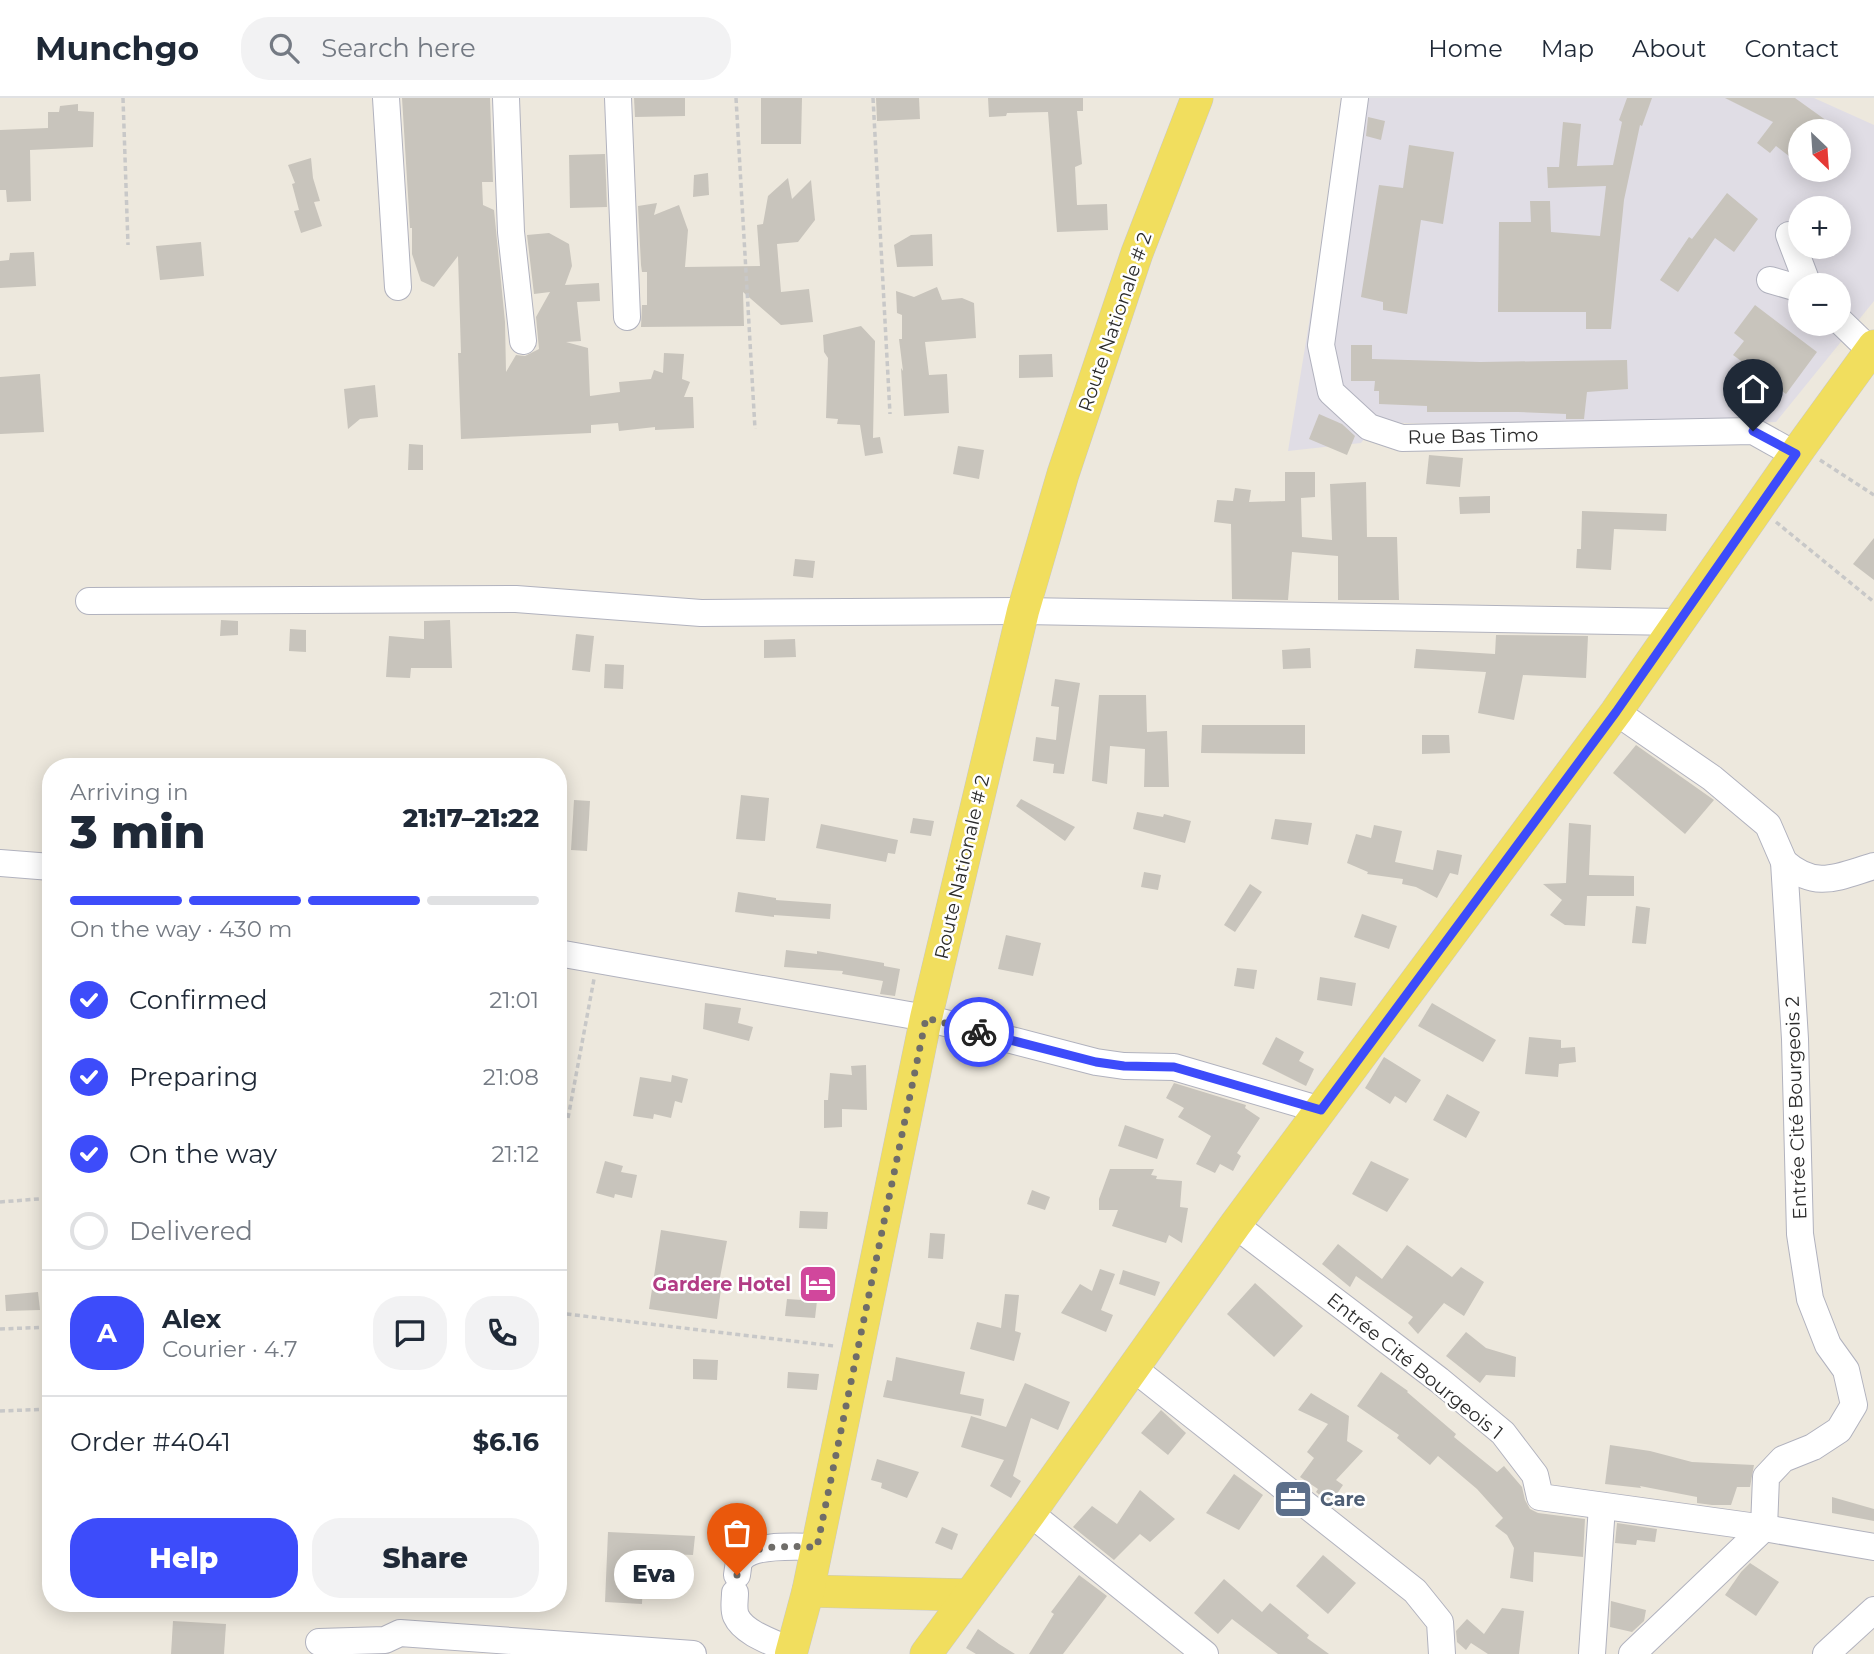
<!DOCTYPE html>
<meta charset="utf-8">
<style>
body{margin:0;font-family:Montserrat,sans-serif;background:#f2f2f3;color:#1f2937;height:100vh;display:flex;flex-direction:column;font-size:26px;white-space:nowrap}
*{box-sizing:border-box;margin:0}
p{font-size:23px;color:#747a83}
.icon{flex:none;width:38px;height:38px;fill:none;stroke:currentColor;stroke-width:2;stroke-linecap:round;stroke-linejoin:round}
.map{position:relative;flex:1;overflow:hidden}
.sheet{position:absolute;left:42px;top:660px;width:525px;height:854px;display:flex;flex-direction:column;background:#fff;border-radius:28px;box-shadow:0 4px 18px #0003}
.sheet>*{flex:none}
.needle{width:46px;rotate:155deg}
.fabs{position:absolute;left:1788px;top:21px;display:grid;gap:14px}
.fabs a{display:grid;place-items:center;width:63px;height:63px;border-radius:50%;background:#fff;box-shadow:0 4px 18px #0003;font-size:35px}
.pin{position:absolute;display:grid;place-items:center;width:60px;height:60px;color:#fff;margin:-72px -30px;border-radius:50% 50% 50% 0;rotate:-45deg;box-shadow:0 0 7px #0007}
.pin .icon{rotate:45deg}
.courier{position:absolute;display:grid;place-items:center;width:70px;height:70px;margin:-35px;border:5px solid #3d4cfa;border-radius:50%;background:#fff;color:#222;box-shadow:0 2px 9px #0007}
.bubble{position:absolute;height:49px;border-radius:24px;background:#fff;box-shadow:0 4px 18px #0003;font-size:23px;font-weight:800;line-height:49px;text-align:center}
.overview em{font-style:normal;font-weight:800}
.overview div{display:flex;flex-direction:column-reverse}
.overview{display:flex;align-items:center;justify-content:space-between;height:119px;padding:0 28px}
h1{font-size:46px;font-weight:800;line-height:52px}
.bar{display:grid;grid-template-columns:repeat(4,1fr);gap:10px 7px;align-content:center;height:84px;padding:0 28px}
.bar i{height:9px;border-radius:5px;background:#e0e1e3}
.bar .selected{background:#3d4cfa}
.bar p{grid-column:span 4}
.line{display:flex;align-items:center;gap:18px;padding:0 28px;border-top:2px solid #e0e1e3}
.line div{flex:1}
.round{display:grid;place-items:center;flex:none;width:74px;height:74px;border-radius:28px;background:#f2f2f3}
ol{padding:0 28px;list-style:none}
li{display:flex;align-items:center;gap:21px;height:77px}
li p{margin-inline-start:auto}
li .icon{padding:7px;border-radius:50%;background:#3d4cfa;color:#fff;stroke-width:4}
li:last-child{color:#747a83}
li i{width:38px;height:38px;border:4px solid #e0e1e3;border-radius:50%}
.cta{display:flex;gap:14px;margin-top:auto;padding:14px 28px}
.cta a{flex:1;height:80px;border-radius:28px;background:#3d4cfa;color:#fff;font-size:28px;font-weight:800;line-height:80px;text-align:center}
.cta a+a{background:#f2f2f3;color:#1f2937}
header{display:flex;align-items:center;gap:42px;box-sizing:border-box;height:98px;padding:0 35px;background:#fff;border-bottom:2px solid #e0e1e3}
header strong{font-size:33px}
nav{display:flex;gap:38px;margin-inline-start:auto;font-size:24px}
.search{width:490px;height:63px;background:#f2f2f3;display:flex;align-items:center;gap:18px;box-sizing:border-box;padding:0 24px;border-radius:28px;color:#747a83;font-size:26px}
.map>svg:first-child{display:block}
.industrial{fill:#e0dde5;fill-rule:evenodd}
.building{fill:#c8c4bc}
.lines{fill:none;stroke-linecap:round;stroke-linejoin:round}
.minor-casing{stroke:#b1b2be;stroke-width:28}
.major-casing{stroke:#c8c8c8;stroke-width:33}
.path{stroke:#c8c8c8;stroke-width:3.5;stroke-dasharray:5 3.5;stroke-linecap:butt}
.minor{stroke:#fff;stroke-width:26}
.major{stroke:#f1de5e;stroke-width:32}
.done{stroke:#6f6d69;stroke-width:7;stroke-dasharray:0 12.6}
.route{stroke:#3d4cfa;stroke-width:9}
.labels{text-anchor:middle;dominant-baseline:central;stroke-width:5;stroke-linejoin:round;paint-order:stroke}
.street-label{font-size:19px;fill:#2b2b2b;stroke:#fff}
.hotel-label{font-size:19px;font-weight:bold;fill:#b23c85;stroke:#fff;text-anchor:end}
.service-label{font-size:19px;font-weight:bold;fill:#4e5e75;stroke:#fff;text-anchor:start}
</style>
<header>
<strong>Munchgo</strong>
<div class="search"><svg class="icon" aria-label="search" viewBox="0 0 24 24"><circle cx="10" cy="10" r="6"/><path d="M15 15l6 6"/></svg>Search here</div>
<nav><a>Home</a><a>Map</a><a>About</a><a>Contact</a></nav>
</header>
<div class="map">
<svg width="1874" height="1556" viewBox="0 0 1874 1556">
<rect width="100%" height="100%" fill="#ede8dd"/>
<path class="industrial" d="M1346,0h468l60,27v176l-98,121 -221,6 -178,-6 -16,21 -73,8zM1801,33h38v39h-38zM1801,110h38v39h-38zM1801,187h38v39h-38z"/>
<g class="building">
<path d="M402,0h88l3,84h-11l1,23 11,5 11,112 1,50 10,-17 9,1 14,-7 -3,-32 14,-25 -16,2 -7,-59 22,-2 20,11 3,22 -7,19 34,-2 1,18 -23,1 4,39 -15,1 22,6 2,48 30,-4 -1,-10 32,-3 3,-9 9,3 1,-20 20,1 -2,25 8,3 -6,15h9l1,31 -39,2v-3l-36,4 -1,-8 -27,2v8l-130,6 -3,-86h3l-3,-97 -24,31 -13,-6 -9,-27v-26h-2z"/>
<path d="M634,0h51v18l-50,1z"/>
<path d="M761,0h41l-1,46h-40z"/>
<path d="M876,0h43l1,21 -43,2z"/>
<path d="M988,0h95v13h-6l5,53 -7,3 2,38 30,-1 1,26 -51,2 -9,-120 -41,1 -1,3 -17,1z"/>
<path d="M1627,0h25l-10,28 -2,-1 -16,75 -13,129h-25v-17h-88l1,-90h32l-1,-21h20l1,31 49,4 6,-50 -58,2 -1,-21h12l4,-45 18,2 -4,42 36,-1 9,-43 -3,-2z"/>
<path d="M1725,0h70l46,33h-40v19l-7,10 -18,-14 -6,7 -13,-10 16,-21z"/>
<path d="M78,6v7l16,1 -1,35 -63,3 1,51 -24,1 -1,-12h-6v-60l48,-2v-16h11l1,-6z"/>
<path d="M1368,19l17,4 -4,19 -15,-4z"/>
<path d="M1409,47l45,7 -11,72 -22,-4 -14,94 -24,-4v-8l-22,-5 18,-112 24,3z"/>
<path d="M605,56l2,53 -37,1 -1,-53z"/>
<path d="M311,60l2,20 7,23 -6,1 8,24 -21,7 -7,-22 5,-1 -7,-26 3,-1 -7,-18z"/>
<path d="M708,75l1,22 -16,2 1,-22z"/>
<path d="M788,80l4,21 19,-19 4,40 -17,22 -21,2 4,48 28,-3 4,33 -32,3 -38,-33 1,34 -103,1 1,-22h5v-33h-5l-1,-7 -3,-59 19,-3 -3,12 25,-10 9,25 -3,37 75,-1 -3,-41 6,-1 5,-28z"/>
<path d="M1727,95l31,26 -24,33 -19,-14 -37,54 -18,-12 29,-43 3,2z"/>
<path d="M932,136l1,32 -36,1 -3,-22 17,-10z"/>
<path d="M201,144l3,34 -44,4 -4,-34z"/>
<path d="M34,154l2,34 -36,2v-27l9,-1 1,-7z"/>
<path d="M937,189l5,13 20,-2 12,5 2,35 -51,4 4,33 18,-1 2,39 -45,3 -3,-48 2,3 -4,-32h3v-24l-5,-2 -1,-22 18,6z"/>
<path d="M1755,207l62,47 -31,42 -53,-39 11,-14 -10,-8z"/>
<path d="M861,228l14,15 -2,97 7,-1 3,16 -18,3 -5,-31 -23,-1 1,-5 -12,-1 2,-60 -4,-6 -1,-17z"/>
<path d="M1351,247h21v14l108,3 147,-2 1,29 -41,3 -3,27h-18v-5l-48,-2h-91v-6l-48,-2v-13h-5l1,-10h-24z"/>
<path d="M1052,256l1,23 -34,1v-23z"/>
<path d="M40,276l4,58 -44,2v-57z"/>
<path d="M375,287l3,32 -18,2 -12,10 -4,-40z"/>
<path d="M1319,316l23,10 13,12 -8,19 -38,-16z"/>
<path d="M409,346l14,1v25h-15z"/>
<path d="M958,348l26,4 -5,29 -26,-5z"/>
<path d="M1429,357l34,3 -3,29 -34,-3z"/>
<path d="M1285,374h30v25l-14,1 1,39 30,3 -2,-56 36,-2 1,55h30l2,63h-61v-44l-46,-4 -4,48 -56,-1 -1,-75 -17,-2 3,-22 16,1 2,-13 16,2 -2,12 36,-1z"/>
<path d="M1490,398v17l-30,1 -1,-17z"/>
<path d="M1582,413l85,3 -1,17 -52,-2 -3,41 -35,-2 1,-19h4z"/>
<path d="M1874,440v42l-21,-16z"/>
<path d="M795,461l20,2 -2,17 -20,-2z"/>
<path d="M221,522l17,1v14l-18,1z"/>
<path d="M450,522l2,48h-41l-1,10 -24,-1 3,-41 35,3v-18z"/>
<path d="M290,531l16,1v22l-17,-1z"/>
<path d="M576,536l18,2 -4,36 -18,-2z"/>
<path d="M1496,537l92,1 -2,42 -63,-3 -9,45 -36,-7 8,-41 -72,-4 2,-19 79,5z"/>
<path d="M795,541l1,18 -32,1v-18z"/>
<path d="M1310,550l1,20 -28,1 -1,-19z"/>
<path d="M605,566l19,1 -1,24 -19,-1z"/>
<path d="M1055,581l25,4 -16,91 -11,-1 1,-9 -21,-3 3,-24 20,3 3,-33 -8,-1z"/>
<path d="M1099,597h47l1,37 20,-1 2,56h-25l1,-38 -35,-3 -3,38 -15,-3z"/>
<path d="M1202,627h103v29l-104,-1z"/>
<path d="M1422,637h27l1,18 -28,1z"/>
<path d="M1636,647l78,55 -29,34 -72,-61z"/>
<path d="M741,697l28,3 -4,43 -29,-2z"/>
<path d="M1021,701l54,28 -10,14 -49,-35z"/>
<path d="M574,702l16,1 -3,50 -16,-1z"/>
<path d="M1137,714l26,5 1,-3 27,7 -6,22 -52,-14z"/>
<path d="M913,720l21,3 -3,15 -21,-3z"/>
<path d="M1275,721l37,4 -4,22 -37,-6z"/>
<path d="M1569,725l22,2 -2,50 45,1v20h-47l-2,30 -20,-1 -15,-10 12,-15 -19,-16 23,-1z"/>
<path d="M821,726l77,16 -3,14 -7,-1 -2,9 -70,-14z"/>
<path d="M1374,727l28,6 -7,31 38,8 4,-20 25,5 -4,20 -8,-2 -13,25 -21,-11 -14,-3 1,-5 -36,-5 1,-2 -21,-9 9,-29 15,4z"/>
<path d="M1144,774l17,3 -3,15 -17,-3z"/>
<path d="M1250,786l12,8 -27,40 -11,-7z"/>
<path d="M738,794l38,6v2l55,4 -1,15 -56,-4v2l-39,-5z"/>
<path d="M1636,808l14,2 -4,36 -14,-1z"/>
<path d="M1362,816l35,12 -8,23 -35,-12z"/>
<path d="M1006,837l35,8 -8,33 -35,-7z"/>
<path d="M786,852l31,4v-3l67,12v3l16,3 -5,27 -15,-2 3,-13 -41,-7 1,-3 -59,-4z"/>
<path d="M1237,870l20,2 -3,19 -20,-3z"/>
<path d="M1320,879l36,6 -4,23 -35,-6z"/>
<path d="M705,905l36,5 -3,15 15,4 -4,14 -46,-12z"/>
<path d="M1432,905l64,37 -13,22 -65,-36z"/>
<path d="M1276,939l28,15 -5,9 15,8 -8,17 -44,-22z"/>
<path d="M1529,939l32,3v8l14,-1 1,15 -17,2 -1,13 -33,-3z"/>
<path d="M1384,959l37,23 -15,23 -11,-7 -5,8 -25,-16z"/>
<path d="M866,967l1,45 -25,-1v18l-18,1v-28h4l2,-27 22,2 -1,-9z"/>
<path d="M672,977l16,4 -6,24 -7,-2 -4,17 -17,-4 -1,5 -20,-3 7,-39 31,5z"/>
<path d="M1174,985l72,22 -1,3 15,10 -23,35 4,3 -8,15 -13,-7 -5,9 -19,-9 15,-28 -33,-19 6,-9 -18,-10z"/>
<path d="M1447,996l33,18 -14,26 -33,-18z"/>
<path d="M1125,1027l39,14 -7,20 -39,-13z"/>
<path d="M605,1063l18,5 -2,6 16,3 -5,23 -17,-4 -1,4 -18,-5z"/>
<path d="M1371,1063l38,18 -22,33 -35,-18z"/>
<path d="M1110,1071h44l-3,6 6,1 -1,3 26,2 -2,26 8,1 -6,35 -13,-8 -3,8 -54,-17 6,-16h-19v-11z"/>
<path d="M1032,1092l18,7 -5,13 -18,-6z"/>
<path d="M800,1113l28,1 -1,17 -28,-1z"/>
<path d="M661,1132l66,11 -9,47 3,1 -4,30 -68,-10z"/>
<path d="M930,1135l15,1 -2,25 -15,-1z"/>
<path d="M1338,1146l44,35 25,-34 45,32 9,-10 23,15 -20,34 -20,-13 -26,31 -10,-11 5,-6 -57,-41 -6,11 -28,-23z"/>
<path d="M1100,1171l15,5 -14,36 12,5 -7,17 -45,-19 19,-29 12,7z"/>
<path d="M1123,1172l37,12 -5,14 -36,-12z"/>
<path d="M1255,1185l48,43 -29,31 -47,-43z"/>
<path d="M38,1194l2,18 -34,1 -1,-16z"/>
<path d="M1005,1196l14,1 -4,36 6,2 -7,28 -44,-12 7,-27 24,6z"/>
<path d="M787,1201l30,2 -2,17 -30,-2z"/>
<path d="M1466,1234l20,16 30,9 -1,20 -29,-2 -6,8 -34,-27z"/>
<path d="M896,1259l69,15 -5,22 24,5 -3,17 -98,-19 4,-17 5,1z"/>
<path d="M693,1261l25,1 -1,20 -24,-1z"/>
<path d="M788,1274l31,2 -2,16 -30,-2z"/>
<path d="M1381,1274l27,19 -1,1 49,42 -2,3 43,35 7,-6 18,21 3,13 5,9 8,4 47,6 -2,38 -49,-5 -1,30 -23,-4 4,-30 -7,-13 -12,-9 8,-8 -26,-29 -39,-33 -8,9 -33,-27 2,-3 -42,-29z"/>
<path d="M1025,1285l45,19 -12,28 -27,-12 -18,58 8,5 -10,17 -21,-12 14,-26 -43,-13 10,-31 35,11z"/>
<path d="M1311,1295l38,23 -2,25 16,10 -27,29 7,5 -13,19 -14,-12 2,-3 -18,-12 14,-19 -7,-6 21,-28 -30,-14z"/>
<path d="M1161,1312l25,23 -18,22 -27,-22z"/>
<path d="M1610,1347l40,6 42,11 62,3 -4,22h-13l-6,18h-19l-15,-2v-6l-57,-11 1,2 -36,-4z"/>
<path d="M877,1361l42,13 -12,26 -26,-10 1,-5 -11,-3z"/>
<path d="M1234,1376l29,21 -24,35 -33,-17z"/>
<path d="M1140,1392l35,29 -25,23 -10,-8 -26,26 -41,-33 19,-21 25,18z"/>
<path d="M1832,1399l42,12v12l-42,-8z"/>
<path d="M1617,1425l40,6 -2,13 -18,-2 -1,5 -21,-2z"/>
<path d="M942,1429l16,7 -6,16 -17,-7z"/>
<path d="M608,1434l87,4 -2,19 -49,-2 -2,51 -37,-2z"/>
<path d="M1323,1457l33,28 -28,31 -32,-28z"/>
<path d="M1750,1465l29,19 -23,34 -31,-21 16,-23z"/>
<path d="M1079,1477l28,21 -44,58h-34l25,-40 -3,-2z"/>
<path d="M1224,1481l38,33 8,-9 39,32 -2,3 22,16h-51l-46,-35 -14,15 -24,-21z"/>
<path d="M1611,1503l35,9 -2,11 -12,11 -22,-5z"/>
<path d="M1502,1510l22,3 -5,43h-31l-17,-11 -5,7 -9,-8 -1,-11 11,-12 17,15z"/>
<path d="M173,1523l53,3 -2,30h-53z"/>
<path d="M978,1531l21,15 16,10h-39l-10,-6z"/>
</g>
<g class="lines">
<g class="minor-casing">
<g id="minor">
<path d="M386,0l12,189"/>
<path d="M506,0l5,134 12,109"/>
<path d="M618,0l9,219"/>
<path d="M1355,0l-34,247 10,47 38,35 33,11 351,-7 43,24"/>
<path d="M1789,137l19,50"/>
<path d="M1770,182l31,9"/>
<path d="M1839,222l32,31"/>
<path d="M89,503l427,-2 185,14 322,-2 656,11"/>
<path d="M1616,614l96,66 56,47 16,37 11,177 5,195 10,65 18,46 18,25 8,35 -15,25 -26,17 -30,12 -17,18 -2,51 -132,126"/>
<path d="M1784,764c32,28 53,15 90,4"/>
<path d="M0,765l51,4"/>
<path d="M558,855l368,65 170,44 28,4 50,1 147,43"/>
<path d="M1235,1127l204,155 64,53 32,42 5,22 224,31 110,19"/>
<path d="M1133,1270l282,223 25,31 2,32"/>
<path d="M1030,1415l175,141"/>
<path d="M737,1477c1,-6 1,-12 4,-16 13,-16 57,-12 76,-12"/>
<path d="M735,1495c0,8 -2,16 1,23 8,18 39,27 56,35"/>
<path d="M319,1544l66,-2 15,-7 293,21"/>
<path d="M1592,1556l10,-148"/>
<path d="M1826,1556l48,-44"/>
</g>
</g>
<g class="major-casing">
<g id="major">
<path d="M808,1493l159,4"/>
<path d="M791,1556l17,-63 118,-573 97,-407 40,-137 74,-221 60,-155"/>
<path d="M926,1556l104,-141 205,-288 381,-513 184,-264 74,-102"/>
</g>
</g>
<g class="path">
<path d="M123,0l5,147"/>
<path d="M736,0l19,331"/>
<path d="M873,0l17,316"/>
<path d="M1820,362l54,35"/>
<path d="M1776,424l98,80"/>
<path d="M568,1020l26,-139"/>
<path d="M0,1104l51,-4"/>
<path d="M558,1215l276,33"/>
<path d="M0,1231l51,-2"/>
<path d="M0,1313l51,-2"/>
</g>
<use href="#minor" class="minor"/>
<use href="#major" class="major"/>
</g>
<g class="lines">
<path class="done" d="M737,1477c1,-6 1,-12 4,-16 12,-16 57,-12 76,-12l109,-529 53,14"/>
<path class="route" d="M979,934l117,30 28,4 50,1 147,43 295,-398 180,-258 -43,-23"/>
</g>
<defs>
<g id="hotel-square" transform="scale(2.0125)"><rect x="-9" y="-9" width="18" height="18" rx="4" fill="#d1479c" stroke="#fff"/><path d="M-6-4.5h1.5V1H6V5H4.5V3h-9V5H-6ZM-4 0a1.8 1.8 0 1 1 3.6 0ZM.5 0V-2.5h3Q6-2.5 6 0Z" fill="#fff"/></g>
<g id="office-square" transform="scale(2.0125)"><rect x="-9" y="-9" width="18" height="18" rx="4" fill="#5c6f8a" stroke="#fff"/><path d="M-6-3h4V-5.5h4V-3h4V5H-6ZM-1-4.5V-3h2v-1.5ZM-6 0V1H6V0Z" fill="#fff"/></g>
</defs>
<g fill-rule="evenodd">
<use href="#hotel-square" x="818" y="1186"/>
<use href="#office-square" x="1293" y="1401"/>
</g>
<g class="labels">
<g class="street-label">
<text transform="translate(1115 224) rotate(-71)">Route Nationale # 2</text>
<text transform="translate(1473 338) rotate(-1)">Rue Bas Timo</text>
<text transform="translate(962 769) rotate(-77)">Route Nationale # 2</text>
<text transform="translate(1796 1010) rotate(-92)">Entrée Cité Bourgeois 2</text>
<text transform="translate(1415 1268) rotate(39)">Entrée Cité Bourgeois 1</text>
</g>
<g class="hotel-label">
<text x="791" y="1186">Gardere Hotel</text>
</g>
<g class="service-label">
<text x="1320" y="1401">Care</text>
</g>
</g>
</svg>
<div class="fabs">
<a><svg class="needle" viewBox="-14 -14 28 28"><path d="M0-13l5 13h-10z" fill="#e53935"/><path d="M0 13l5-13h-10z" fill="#747a83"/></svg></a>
<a>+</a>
<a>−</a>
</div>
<div class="pin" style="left:737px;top:1477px;background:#ea580c"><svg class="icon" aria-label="bag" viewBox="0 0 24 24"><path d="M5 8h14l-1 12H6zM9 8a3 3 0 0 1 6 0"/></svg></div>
<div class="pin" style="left:1753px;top:333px;background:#1f2937"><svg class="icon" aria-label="home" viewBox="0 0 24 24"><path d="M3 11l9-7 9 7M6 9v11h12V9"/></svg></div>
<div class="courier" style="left:979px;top:934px"><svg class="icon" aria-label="bike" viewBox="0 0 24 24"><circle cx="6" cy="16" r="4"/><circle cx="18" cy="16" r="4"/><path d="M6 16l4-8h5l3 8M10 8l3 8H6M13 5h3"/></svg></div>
<div class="bubble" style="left:614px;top:1452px;width:80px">Eva</div>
<section class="sheet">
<div class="overview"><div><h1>3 min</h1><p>Arriving in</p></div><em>21:17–21:22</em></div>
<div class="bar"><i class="selected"></i><i class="selected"></i><i class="selected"></i><i></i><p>On the way · 430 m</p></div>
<ol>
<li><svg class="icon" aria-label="check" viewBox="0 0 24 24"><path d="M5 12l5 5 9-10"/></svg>Confirmed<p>21:01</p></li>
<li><svg class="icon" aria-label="check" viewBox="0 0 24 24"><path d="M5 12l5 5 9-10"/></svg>Preparing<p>21:08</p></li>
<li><svg class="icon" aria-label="check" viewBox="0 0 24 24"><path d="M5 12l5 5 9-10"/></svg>On the way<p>21:12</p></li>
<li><i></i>Delivered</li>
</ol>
<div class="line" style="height:126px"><b class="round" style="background:#3d4cfa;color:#fff">A</b><div><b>Alex</b><p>Courier · 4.7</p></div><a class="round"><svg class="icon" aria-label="chat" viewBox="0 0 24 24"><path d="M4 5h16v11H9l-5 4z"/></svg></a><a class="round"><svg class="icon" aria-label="phone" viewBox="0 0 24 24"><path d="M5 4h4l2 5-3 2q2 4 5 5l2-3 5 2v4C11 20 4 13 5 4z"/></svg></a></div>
<div class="line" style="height:91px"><div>Order #4041</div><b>$6.16</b></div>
<div class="cta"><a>Help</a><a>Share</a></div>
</section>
</div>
